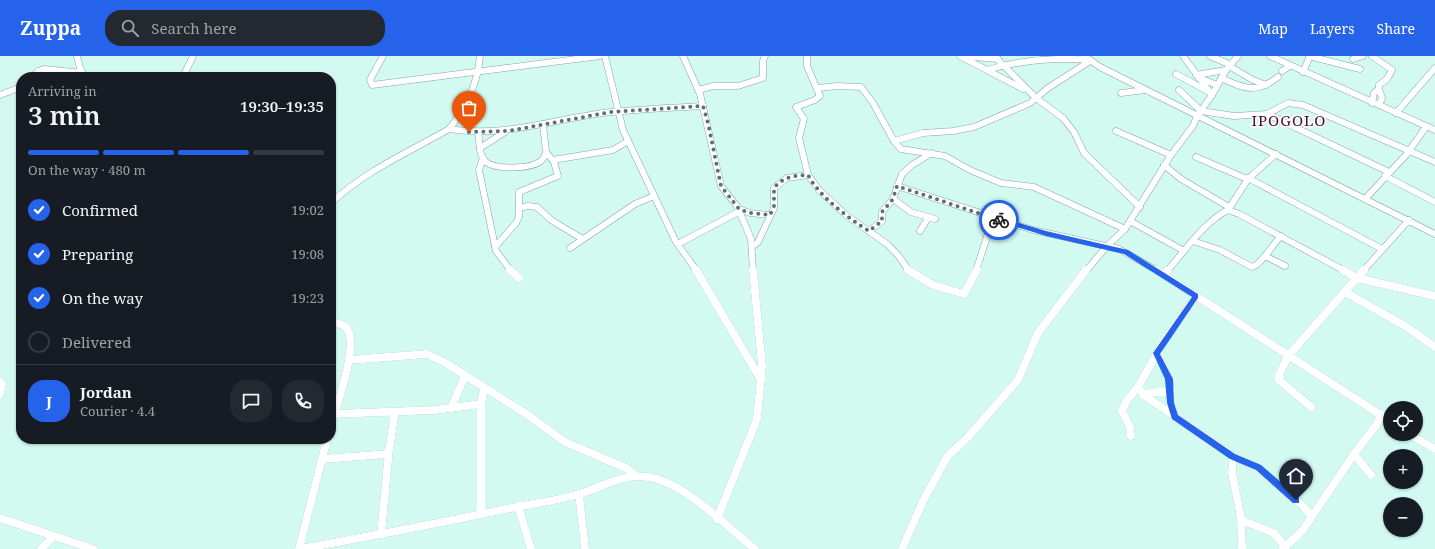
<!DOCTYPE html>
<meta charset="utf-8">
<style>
body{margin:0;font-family:"Noto Serif",serif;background:#242831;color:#f1f3f6;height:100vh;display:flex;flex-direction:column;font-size:15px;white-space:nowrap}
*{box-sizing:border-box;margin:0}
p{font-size:13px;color:#9ea1a6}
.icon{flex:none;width:22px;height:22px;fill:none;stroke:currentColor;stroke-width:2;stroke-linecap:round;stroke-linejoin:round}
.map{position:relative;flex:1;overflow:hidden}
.drawer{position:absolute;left:16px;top:16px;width:320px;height:372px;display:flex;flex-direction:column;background:#171b24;border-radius:16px;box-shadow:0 1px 3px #0004}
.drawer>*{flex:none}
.tools{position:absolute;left:1383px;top:345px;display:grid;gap:8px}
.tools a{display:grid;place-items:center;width:40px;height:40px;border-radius:50%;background:#171b24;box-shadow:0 1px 3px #0004;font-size:20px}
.pin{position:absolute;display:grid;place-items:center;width:34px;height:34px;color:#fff;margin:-41px -17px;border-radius:50% 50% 50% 0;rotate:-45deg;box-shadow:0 0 4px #0007}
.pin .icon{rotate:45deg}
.courier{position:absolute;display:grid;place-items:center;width:40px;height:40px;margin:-20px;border:3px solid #2563eb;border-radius:50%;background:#fff;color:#222;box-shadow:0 1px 5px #0007}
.overview em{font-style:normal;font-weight:600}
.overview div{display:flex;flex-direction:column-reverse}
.overview{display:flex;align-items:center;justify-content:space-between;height:68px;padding:0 12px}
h1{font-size:26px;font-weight:600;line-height:30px}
.bar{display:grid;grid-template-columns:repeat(4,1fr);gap:6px 4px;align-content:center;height:48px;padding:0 12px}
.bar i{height:5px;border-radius:3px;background:#363941}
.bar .on{background:#2563eb}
.bar p{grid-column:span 4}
.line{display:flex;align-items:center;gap:10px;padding:0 12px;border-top:1px solid #363941}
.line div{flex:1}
.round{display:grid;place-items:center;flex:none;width:42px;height:42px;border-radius:16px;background:#242831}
ol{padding:0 12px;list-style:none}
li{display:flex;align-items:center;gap:12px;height:44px}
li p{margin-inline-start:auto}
li .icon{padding:4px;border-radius:50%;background:#2563eb;color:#fff;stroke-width:4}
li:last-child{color:#9ea1a6}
li i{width:22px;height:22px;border:2px solid #363941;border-radius:50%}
header{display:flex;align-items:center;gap:24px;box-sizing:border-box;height:56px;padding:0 20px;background:#2563eb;color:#fff}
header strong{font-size:19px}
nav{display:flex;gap:22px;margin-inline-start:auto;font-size:14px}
.search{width:280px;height:36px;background:#242831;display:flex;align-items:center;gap:10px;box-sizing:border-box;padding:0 14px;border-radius:16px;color:#9ea1a6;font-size:15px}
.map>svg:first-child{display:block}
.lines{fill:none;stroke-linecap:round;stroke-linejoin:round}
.street-far1-casing{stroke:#83a89f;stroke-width:7}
.street-casing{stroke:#83a89f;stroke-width:8}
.street-far1{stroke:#fff;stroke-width:6}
.street{stroke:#fff;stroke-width:8}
.route{fill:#2563eb}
.done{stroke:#5b736e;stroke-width:4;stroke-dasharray:0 7.2}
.labels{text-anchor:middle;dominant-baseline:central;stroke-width:3;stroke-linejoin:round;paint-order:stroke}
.quarter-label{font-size:15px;letter-spacing:1px;fill:#4b0d32;stroke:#fdfdfd}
</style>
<header>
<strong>Zuppa</strong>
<div class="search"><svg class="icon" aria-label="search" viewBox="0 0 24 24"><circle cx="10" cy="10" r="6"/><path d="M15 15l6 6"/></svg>Search here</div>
<nav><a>Map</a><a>Layers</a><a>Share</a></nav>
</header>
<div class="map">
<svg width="1435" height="493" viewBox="0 0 1435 493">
<rect width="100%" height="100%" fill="#d3faf1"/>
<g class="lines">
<g class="street-far1-casing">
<g id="street-far1">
<path d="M77,0l3,12 5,9"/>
<path d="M383,0l-13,24 2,5 228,-29"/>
<path d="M605,0l18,74 53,112 21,29"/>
<path d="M683,0l17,38 21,92 16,20 14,33 2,32"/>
<path d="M807,0v10l13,30 -5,4 -19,7 8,12 -5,19 9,37 11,15 27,25 41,29 11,11 11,16"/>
<path d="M960,0l63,33"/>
<path d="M963,0l35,3"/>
<path d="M994,0l42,42 27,20 11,14 10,21 56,54"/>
<path d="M1084,0l16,11 335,167"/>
<path d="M1183,0l29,39"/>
<path d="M1210,0l21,9"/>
<path d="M1270,0l165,74"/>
<path d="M1309,0l51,13"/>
<path d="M1372,0l20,14 -5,9 -8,6v4l-5,4 -2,10"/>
<path d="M1353,3l10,-3"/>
<path d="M1229,10l24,14 13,5"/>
<path d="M987,14c34,-10 68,-13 103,-10"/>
<path d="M1282,15l8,-5"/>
<path d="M1303,16l7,-16"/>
<path d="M1176,18l33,18"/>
<path d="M1196,19l30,-5"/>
<path d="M33,21l5,-6 6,-2 38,4"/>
<path d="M183,21l10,-21"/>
<path d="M1199,22l18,7"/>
<path d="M1221,22c24,11 35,16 57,-1"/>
<path d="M818,32l19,-2 24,1 12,16 21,38 7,8 44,7 25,14 31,13 33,4 91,42"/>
<path d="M1379,33l3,9 -3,7"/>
<path d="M698,34l15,-4h25l25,-8v-17l2,-5"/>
<path d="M1179,34l22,21 33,5 33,-2 21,-11 15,2 132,57"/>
<path d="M1121,37l25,-3"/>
<path d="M0,39l21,-8"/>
<path d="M1396,57l39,-45"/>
<path d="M1267,58l122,58"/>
<path d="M449,73c59,9 105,-11 163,-17 30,-3 61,-4 91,-6"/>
<path d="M1116,75l55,24"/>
<path d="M478,76c2,9 0,23 8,30 10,8 45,7 55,-1 2,-2 4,-5 5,-8"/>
<path d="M894,85l29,-8 30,-2 21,-4 56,-24 18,-15 42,-27"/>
<path d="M480,92l25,-16"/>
<path d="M1196,101l51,22"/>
<path d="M483,102l-4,12 17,81 15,20"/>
<path d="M553,104l60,-10 15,-9"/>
<path d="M1164,109l17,14 48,28"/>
<path d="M1385,120l50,26"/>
<path d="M1248,122l134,71"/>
<path d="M897,130l136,44 86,19 39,22"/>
<path d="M893,143l18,13 24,7"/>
<path d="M1365,143l41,-44 20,-28"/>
<path d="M331,147c34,-32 78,-51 118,-74 17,-20 29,-47 31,-73"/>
<path d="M519,152l9,-2 9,1 14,13 30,18"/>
<path d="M739,153l11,4 20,2"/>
<path d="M1228,154l20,-31 28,-25"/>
<path d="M1130,165l54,30"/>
<path d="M869,175l13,-10v-9l11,-13 9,-25 10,-9 20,-12"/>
<path d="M920,175l8,-13"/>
<path d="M1193,185l27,9 32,17c9,-2 21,-23 29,-31"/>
<path d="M678,188l62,-33"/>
<path d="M495,191l21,-24 3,-6v-25l39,-16 -4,-14 -8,-10 -3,-28"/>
<path d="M752,191l6,-5 16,-34v-20l13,-10 21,-3"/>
<path d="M570,192l65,-44 19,-8"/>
<path d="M1265,200l20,10"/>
<path d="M976,215l17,-53"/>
<path d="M1086,215l20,-24 19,-18 46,-74 22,-29 4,-10 15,-21 14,-25 12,-14"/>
<path d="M1167,215c17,-19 38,-50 61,-61l11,4 106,57"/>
<path d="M1363,215l46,-51"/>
</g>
</g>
<g class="street-casing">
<g id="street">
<path d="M510,214l9,8"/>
<path d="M696,214l65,110"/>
<path d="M908,214l25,15 31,9 13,-24"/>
<path d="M1156,214l234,151"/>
<path d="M1343,214l14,8 78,18"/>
<path d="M1164,219l4,-5"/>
<path d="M1345,236l60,34 30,21"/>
<path d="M1196,240l-32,45 -26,46 7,9 88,60 -1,17 9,45 1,31"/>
<path d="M331,264l15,7c14,16 -9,77 -15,97"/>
<path d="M1157,297l12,26 1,24 5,13"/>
<path d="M349,304l78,-6 17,8 84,53 37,27 61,26 9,7"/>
<path d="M0,326l2,2 -2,10"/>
<path d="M1143,339l13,-3h15"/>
<path d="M1311,351l-32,-27v-5l9,-19 76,-86"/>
<path d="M451,352l14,-32"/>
<path d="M333,358l102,-4 46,-6"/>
<path d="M1409,378l26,15"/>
<path d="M1131,380l-1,-9 -8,-16 5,-11 11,-13"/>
<path d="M1354,398l17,21"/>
<path d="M1233,400l25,12 45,38 8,10"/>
<path d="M323,403l65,-5"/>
<path d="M579,438l6,55"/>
<path d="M518,450l13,43"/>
<path d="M481,457v-109l3,-16"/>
<path d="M0,462l93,31"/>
<path d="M717,463l40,-100 5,-53 -9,-96"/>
<path d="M1241,464l33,13 11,14"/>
<path d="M381,478l8,-84 6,-38"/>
<path d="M41,493l12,-12"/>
<path d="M299,493l28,-110"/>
<path d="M300,493c65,-12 131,-24 196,-38 27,-6 56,-9 83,-17 24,-7 43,-21 69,-17 36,5 79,50 107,72"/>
<path d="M902,493l21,-48 24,-44 21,-20 50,-57 20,-47 48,-63"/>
<path d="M1283,493l20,-19 51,-76 23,-30 4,-10"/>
</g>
</g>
<use href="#street-far1" class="street-far1"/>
<use href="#street" class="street"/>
</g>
<path class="route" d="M999,161l47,14 82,19 70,44v4l-38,56 13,25 1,24 4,12 57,39 26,11 38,33v5h-6l-37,-33 -26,-11 -58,-40 -5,-16 -2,-24 -12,-26 39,-56 -68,-43 -78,-18 -49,-15v-3z"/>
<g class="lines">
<path class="done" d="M469,76l39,-1 103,-19 92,-6 5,17 13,63 18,23 11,4 20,2 4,-9v-18c9,-11 21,-13 34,-13 11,21 40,43 61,56l13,-10v-9l11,-13 4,-13 102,34"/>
</g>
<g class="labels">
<g class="quarter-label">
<text x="1289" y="64">IPOGOLO</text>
</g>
</g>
</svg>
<div class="tools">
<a><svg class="icon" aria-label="locate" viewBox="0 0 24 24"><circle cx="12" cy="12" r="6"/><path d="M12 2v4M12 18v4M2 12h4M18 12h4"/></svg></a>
<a>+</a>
<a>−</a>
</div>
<div class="pin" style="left:469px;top:76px;background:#ea580c"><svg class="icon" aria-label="bag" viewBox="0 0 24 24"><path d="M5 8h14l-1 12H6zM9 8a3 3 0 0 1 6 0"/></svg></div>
<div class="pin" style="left:1296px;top:444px;background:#1f2937"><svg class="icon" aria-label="home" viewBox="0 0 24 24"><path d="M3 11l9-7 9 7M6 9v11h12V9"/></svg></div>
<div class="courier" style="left:999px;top:164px"><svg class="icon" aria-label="bike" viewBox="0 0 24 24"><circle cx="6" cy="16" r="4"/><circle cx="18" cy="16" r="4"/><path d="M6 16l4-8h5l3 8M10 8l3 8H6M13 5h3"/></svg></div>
<section class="drawer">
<div class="overview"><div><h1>3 min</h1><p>Arriving in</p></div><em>19:30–19:35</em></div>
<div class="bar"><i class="on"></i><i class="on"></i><i class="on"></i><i></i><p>On the way · 480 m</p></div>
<ol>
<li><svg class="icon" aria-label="check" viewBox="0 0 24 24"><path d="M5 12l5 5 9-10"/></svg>Confirmed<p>19:02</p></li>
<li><svg class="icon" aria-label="check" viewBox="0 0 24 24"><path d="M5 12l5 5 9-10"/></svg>Preparing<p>19:08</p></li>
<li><svg class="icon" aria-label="check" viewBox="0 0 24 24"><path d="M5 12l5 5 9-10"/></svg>On the way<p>19:23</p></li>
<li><i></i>Delivered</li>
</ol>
<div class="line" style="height:72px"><b class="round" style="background:#2563eb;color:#fff">J</b><div><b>Jordan</b><p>Courier · 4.4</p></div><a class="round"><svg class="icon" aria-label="chat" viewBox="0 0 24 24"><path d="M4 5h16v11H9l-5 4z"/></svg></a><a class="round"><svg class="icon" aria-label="phone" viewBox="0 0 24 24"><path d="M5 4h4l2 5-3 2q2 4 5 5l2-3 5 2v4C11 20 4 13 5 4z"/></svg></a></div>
</section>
</div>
